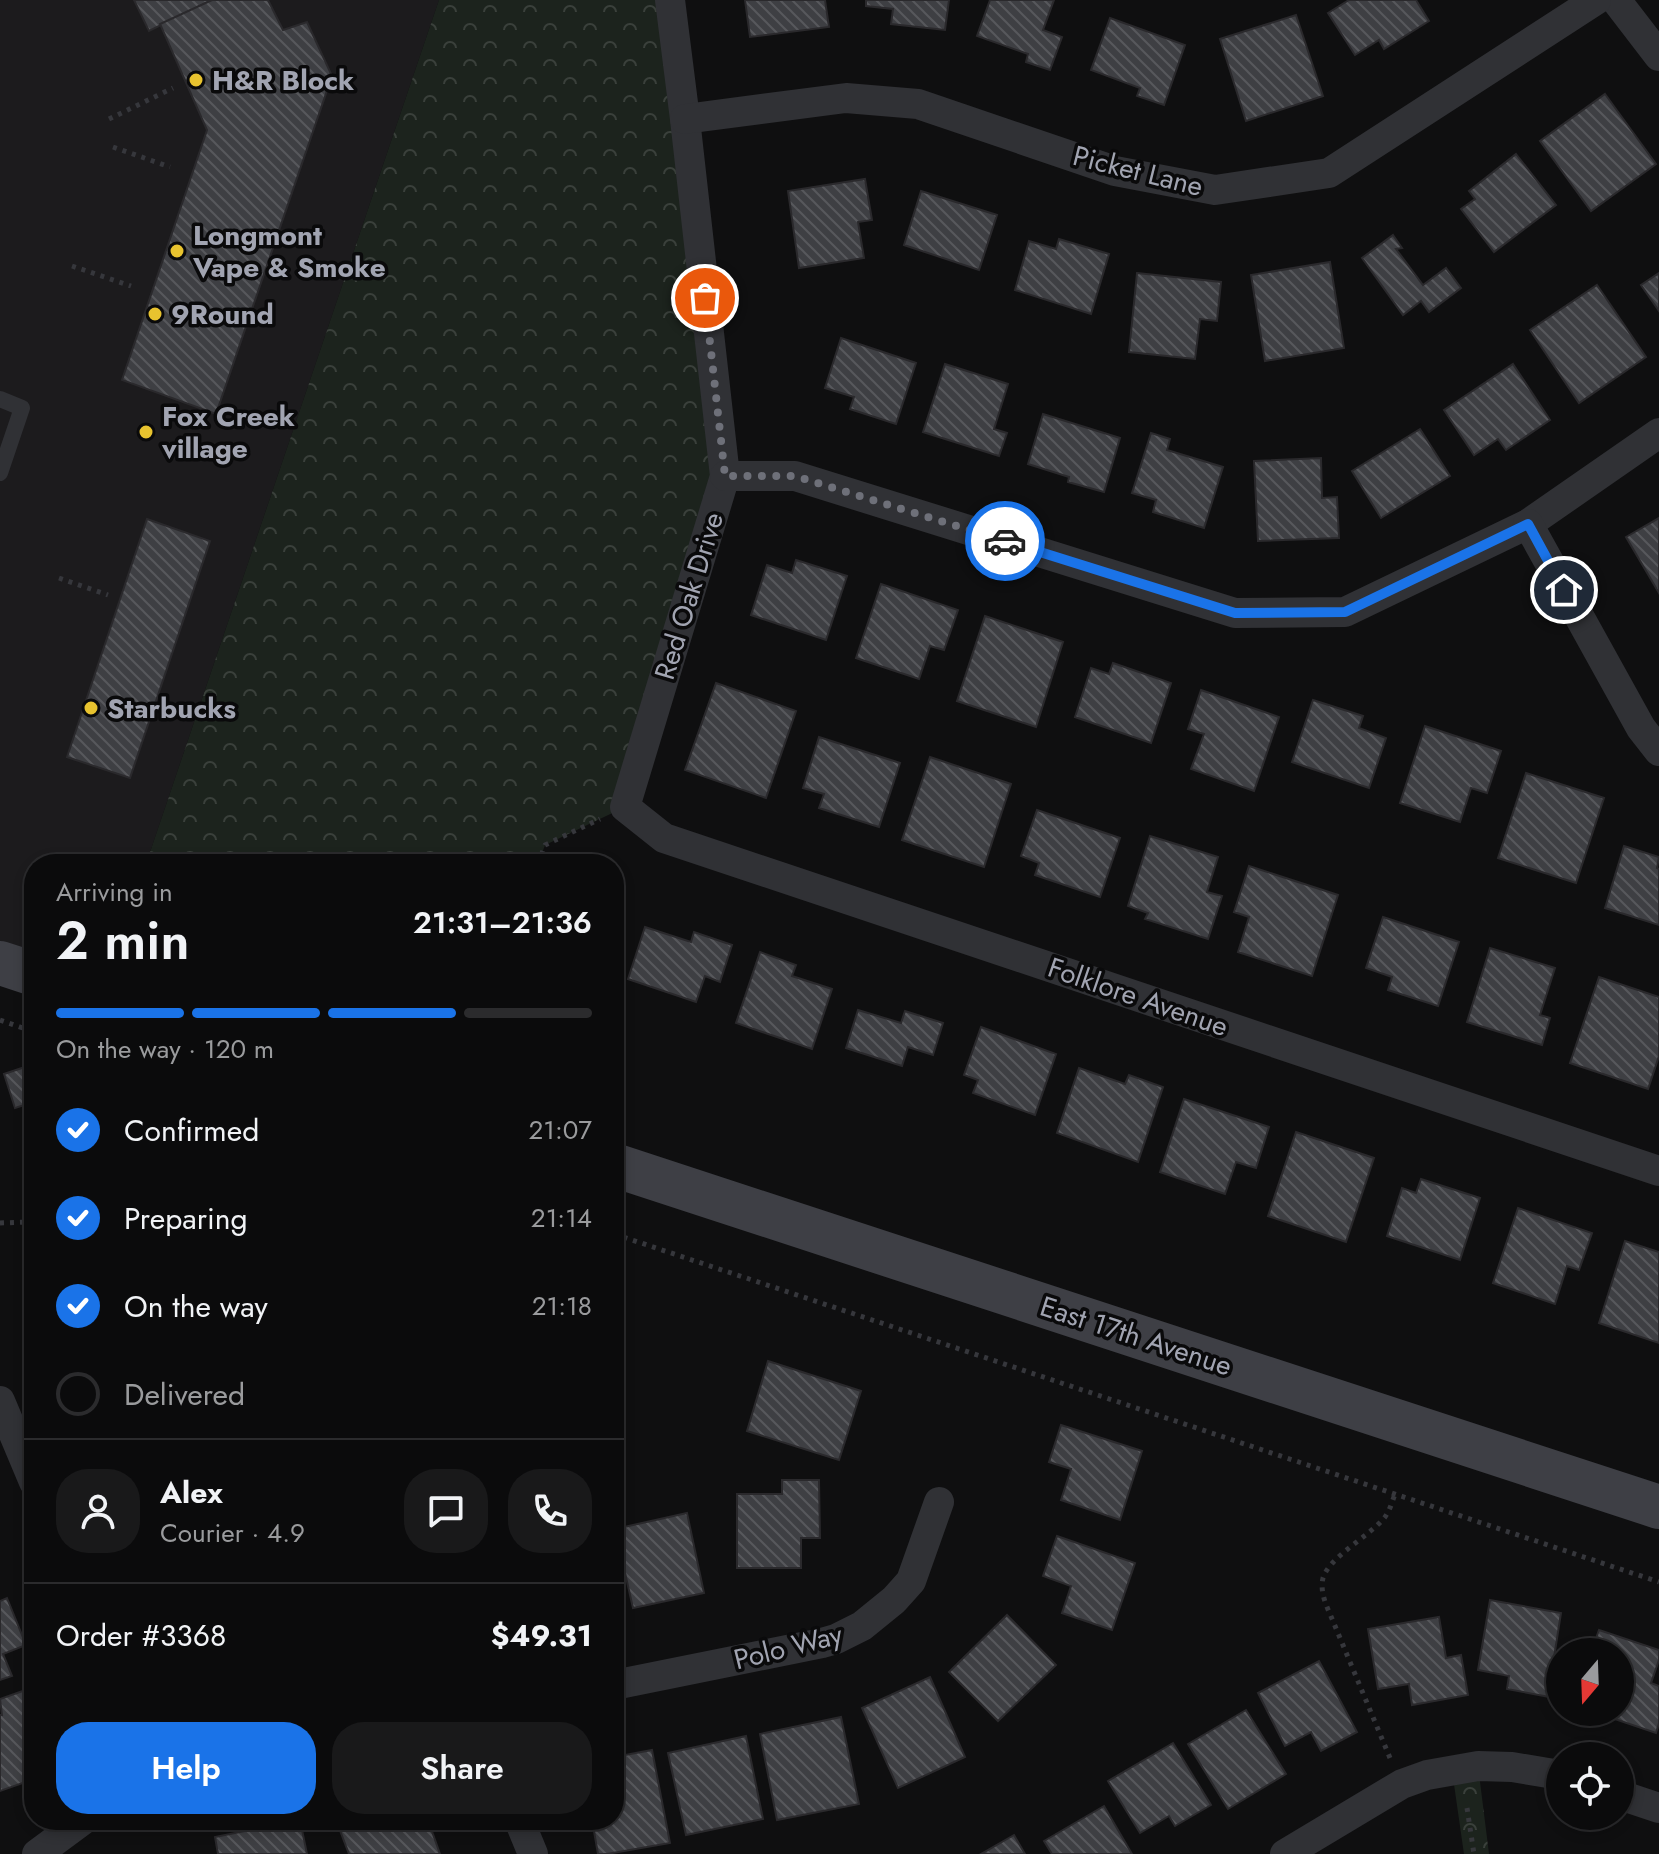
<!DOCTYPE html>
<meta charset="utf-8">
<style>
body{margin:0;font-family:Jost,sans-serif;background:#19191a;color:#f1f3f6;height:100vh;display:flex;flex-direction:column;font-size:30px;white-space:nowrap}
*{box-sizing:border-box;margin:0}
p{font-size:26px;color:#9a9b9d}
.icon{flex:none;width:44px;height:44px;fill:none;stroke:currentColor;stroke-width:2;stroke-linecap:round;stroke-linejoin:round}
.map{position:relative;flex:1;overflow:hidden}
.side{position:absolute;left:24px;top:854px;width:600px;height:976px;display:flex;flex-direction:column;background:#0b0b0c;border-radius:32px;box-shadow:0 4px 12px #0003,0 0 0 2px #2b2b2d}
.side>*{flex:none}
.needle{width:52px;rotate:199deg}
.controls{position:absolute;left:1546px;top:1638px;display:grid;gap:16px}
.controls a{display:grid;place-items:center;width:88px;height:88px;border-radius:50%;background:#0b0b0c;box-shadow:0 4px 12px #0003,0 0 0 2px #2b2b2d;font-size:40px}
.pin{position:absolute;display:grid;place-items:center;width:68px;height:68px;color:#fff;margin:-34px;border:4px solid #fff;border-radius:50%;box-shadow:0 2px 8px #0007}
.courier{position:absolute;display:grid;place-items:center;width:80px;height:80px;margin:-40px;border:6px solid #1a73e8;border-radius:50%;background:#fff;color:#222;box-shadow:0 2px 10px #0007}
.headline em{font-style:normal;font-weight:600}
.headline div{display:flex;flex-direction:column-reverse}
.headline{display:flex;align-items:center;justify-content:space-between;height:136px;padding:0 32px}
h1{font-size:52px;font-weight:600;line-height:60px}
.bar{display:grid;grid-template-columns:repeat(4,1fr);gap:12px 8px;align-content:center;height:96px;padding:0 32px}
.bar i{height:10px;border-radius:6px;background:#2b2b2d}
.bar .active{background:#1a73e8}
.bar p{grid-column:span 4}
.line{display:flex;align-items:center;gap:20px;padding:0 32px;border-top:2px solid #2b2b2d}
.line div{flex:1}
.round{display:grid;place-items:center;flex:none;width:84px;height:84px;border-radius:32px;background:#19191a}
ol{padding:0 32px;list-style:none}
li{display:flex;align-items:center;gap:24px;height:88px}
li p{margin-inline-start:auto}
li .icon{padding:8px;border-radius:50%;background:#1a73e8;color:#fff;stroke-width:4}
li:last-child{color:#9a9b9d}
li i{width:44px;height:44px;border:4px solid #2b2b2d;border-radius:50%}
.cta{display:flex;gap:16px;margin-top:auto;padding:16px 32px}
.cta a{flex:1;height:92px;border-radius:32px;background:#1a73e8;color:#fff;font-size:32px;font-weight:600;line-height:92px;text-align:center}
.cta a+a{background:#19191a;color:#f1f3f6}
.map>svg:first-child{display:block}
.built{fill:#1c1b1d}
.park{fill:url(#park-crowns)}
.building{fill:url(#building-back-hatch);stroke:#2a292c;stroke-width:2}
.lines{fill:none;stroke-linecap:round;stroke-linejoin:round}
.path{stroke:#36373c;stroke-width:5;stroke-dasharray:4 6;stroke-linecap:butt}
.service{stroke:#303135;stroke-width:16}
.minor{stroke:#303135;stroke-width:30}
.secondary{stroke:#3e3f45;stroke-width:44}
.done{stroke:#6e7079;stroke-width:8;stroke-dasharray:0 14.4}
.route{stroke:#1a73e8;stroke-width:10}
.poi-dot{fill:#e8c32f;stroke:#0a0a0b;stroke-width:3}
.labels{text-anchor:middle;dominant-baseline:central;stroke-width:7;stroke-linejoin:round;paint-order:stroke}
.poi-label{font-size:28px;font-weight:bold;fill:#a1a4b1;stroke:#0a0a0b;text-anchor:start}
.street-label{font-size:28px;fill:#a1a4b1;stroke:#0a0a0b}
</style>
<div class="map">
<svg width="1659" height="1854" viewBox="0 0 1659 1854">
<defs>
<pattern id="park-crowns" width="20" height="18" patternUnits="userSpaceOnUse" patternTransform="scale(2)"><rect width="20" height="18" fill="#1c231d"/><path d="M2 6a3 3 0 1 1 6 0M12 15a3 3 0 1 1 6 0" fill="none" stroke="#3a403b"/></pattern>
<pattern id="building-back-hatch" width="6" height="6" patternUnits="userSpaceOnUse" patternTransform="scale(2)"><rect width="6" height="6" fill="#3e3f43"/><path d="M-1 5l2 2M0 0l6 6M5-1l2 2" fill="none" stroke="#57585c"/></pattern>
</defs>
<rect width="100%" height="100%" fill="#0f0f10"/>
<path class="built" d="M0,0h439l-293,864h-112v110l-34,-11z"/>
<g class="park">
<path d="M439,0h231l55,476 -100,331 -80,38 -7,19h-392z"/>
<path d="M1478,1766l11,88h-25l-12,-84z"/>
</g>
<g class="building">
<path d="M134,0h78l-63,31z"/>
<path d="M212,0h56l15,30 24,-8 25,54 -116,338 -94,-34 85,-250 -47,-106z"/>
<path d="M745,0h80l4,27 -79,10z"/>
<path d="M866,0h83l-4,30 -54,-6 2,-15 -27,-3z"/>
<path d="M990,0h64l-11,30 19,7 -12,33 -24,-8 2,-8 -51,-18z"/>
<path d="M1349,0h67l13,21 -45,28 -5,-9 -24,15 -27,-42z"/>
<path d="M1296,15l27,81 -77,25 -26,-82z"/>
<path d="M1110,18l75,27 -21,60 -27,-9 3,-8 -49,-18z"/>
<path d="M1605,94l51,70 -65,47 -51,-70z"/>
<path d="M1516,154l40,51 -62,47 -33,-43 14,-10 -6,-8z"/>
<path d="M865,179l7,41 -14,2 6,36 -65,10 -11,-77z"/>
<path d="M921,191l76,24 -18,55 -75,-25z"/>
<path d="M1393,235l9,13 -6,1 27,36 23,-17 15,20 -32,24 -8,-11 -18,14 -41,-57z"/>
<path d="M1059,239l50,15 -18,60 -76,-24 14,-49 27,8z"/>
<path d="M1330,262l14,86 -79,13 -14,-86z"/>
<path d="M1137,273l84,9 -4,39 -17,-2 -5,40 -66,-7z"/>
<path d="M1659,273v38l-18,-26z"/>
<path d="M1597,285l49,72 -67,46 -49,-73z"/>
<path d="M841,338l75,25 -20,61 -46,-15 4,-12 -29,-9z"/>
<path d="M945,364l63,20 -14,45 13,4 -8,23 -76,-24z"/>
<path d="M1513,364l37,56 -44,30 -8,-11 -24,16 -30,-45z"/>
<path d="M1043,414l77,24 -16,54 -36,-10 1,-5 -41,-13z"/>
<path d="M1420,429l30,47 -69,42 -29,-47z"/>
<path d="M1151,433l19,6 -3,11 56,17 -19,61 -51,-16 3,-12 -24,-7z"/>
<path d="M1321,458l1,40 15,-1 2,41 -81,3 -4,-80z"/>
<path d="M1659,518v75l-33,-56z"/>
<path d="M147,519l63,22 -80,237 -63,-21z"/>
<path d="M796,560l51,16 -21,64 -75,-25 16,-50 25,8z"/>
<path d="M881,584l77,26 -14,40 -14,-4 -11,33 -63,-21z"/>
<path d="M985,616l78,26 -27,85 -79,-26z"/>
<path d="M1113,663l58,20 -20,60 -76,-26 16,-49 18,6z"/>
<path d="M716,683l80,28 -30,87 -81,-28z"/>
<path d="M1201,690l78,27 -25,74 -63,-22 13,-35 -16,-5z"/>
<path d="M1313,700l50,16 -4,12 27,10 -17,50 -77,-26z"/>
<path d="M1425,726l76,25 -14,42 -16,-5 -11,34 -60,-19z"/>
<path d="M819,737l81,26 -21,64 -60,-19 5,-14 -21,-6z"/>
<path d="M930,757l81,27 -27,83 -82,-27z"/>
<path d="M1526,773l78,25 -28,85 -78,-25z"/>
<path d="M1037,810l83,28 -20,59 -65,-22 4,-12 -18,-7z"/>
<path d="M1150,836l68,21 -11,35 15,4 -14,43 -63,-20 3,-6 -20,-7z"/>
<path d="M1624,846l35,11 -2,11 2,1v56l-54,-17z"/>
<path d="M1249,866l89,29 -26,81 -74,-24 11,-35 -15,-5z"/>
<path d="M1383,917l76,25 -21,64 -50,-16 4,-13 -26,-9z"/>
<path d="M645,927l46,15 3,-10 38,13 -12,37 -15,-6 -9,26 -68,-23z"/>
<path d="M1490,948l65,20 -15,47 10,3 -8,27 -75,-23z"/>
<path d="M760,952l36,13 -4,11 40,13 -20,60 -76,-26z"/>
<path d="M1599,977l60,20v59l-11,33 -78,-26z"/>
<path d="M858,1010l43,13 4,-12 38,12 -10,32 -25,-8 -6,19 -56,-18z"/>
<path d="M981,1027l75,27 -21,61 -62,-22 5,-13 -14,-5z"/>
<path d="M34,1064v38l-19,6 -11,-34z"/>
<path d="M1079,1068l46,16 4,-9 34,12 -25,75 -81,-29z"/>
<path d="M1184,1099l85,28 -13,41 -20,-6 -11,32 -65,-22z"/>
<path d="M1296,1132l78,26 -28,84 -78,-26z"/>
<path d="M1421,1179l59,19 -20,62 -73,-24 15,-48 14,5z"/>
<path d="M1518,1208l74,25 -13,37 -12,-4 -12,38 -62,-21z"/>
<path d="M1625,1241l34,11v91l-60,-20z"/>
<path d="M768,1361l93,30 -22,69 -92,-29z"/>
<path d="M1061,1425l81,26 -22,69 -59,-20 10,-31 -22,-7z"/>
<path d="M782,1480h37l1,58h-19v30h-64v-74h45z"/>
<path d="M687,1513l17,80 -71,15 -18,-79z"/>
<path d="M1057,1536l78,27 -23,67 -50,-17 9,-27 -28,-10z"/>
<path d="M7,1598l19,47 -23,9 9,22 -12,4v-79z"/>
<path d="M1490,1600l71,13 -8,51 7,1v34l-53,-10 2,-13 -31,-6z"/>
<path d="M1007,1615l49,50 -58,56 -49,-49z"/>
<path d="M1439,1617l7,41 15,-3 7,40 -56,10 -3,-21 -31,5 -10,-60z"/>
<path d="M1599,1630l60,20v10l-8,23 8,3v37l-3,10 -56,-19v-2h20v-60h-29z"/>
<path d="M1319,1661l38,71 -36,19 -10,-19 -26,14 -27,-53z"/>
<path d="M930,1677l35,80 -67,31 -36,-80z"/>
<path d="M34,1687v92l-34,12v-76h2l-2,-16z"/>
<path d="M1246,1710l40,64 -58,35 -40,-65z"/>
<path d="M841,1717l18,87 -82,16 -17,-86z"/>
<path d="M746,1736l17,83 -77,16 -18,-82z"/>
<path d="M1173,1743l38,62 -36,21 -6,-10 -29,17 -32,-52z"/>
<path d="M652,1750l18,93 -63,11h-9l-6,-34h22v-63z"/>
<path d="M1104,1806l28,48h-80l-8,-13z"/>
<path d="M300,1820l7,34h-89l-3,-17z"/>
<path d="M336,1820h92l12,34h-91z"/>
<path d="M1014,1835l11,19h-44z"/>
</g>
<g class="lines">
<g class="path">
<path d="M109,119l64,-31"/>
<path d="M113,147l57,20"/>
<path d="M72,266l59,20"/>
<path d="M59,578l49,17"/>
<path d="M538,864l7,-19 55,-26"/>
<path d="M0,1020l34,12"/>
<path d="M0,1223l28,-1 6,-3"/>
<path d="M614,1234l1045,348"/>
<path d="M1390,1758l-60,-144c-5,-11 -10,-24 -7,-36 7,-22 47,-42 62,-61 5,-7 7,-15 10,-23"/>
<path d="M1467,1808l7,46"/>
</g>
<path class="service" d="M0,399l22,9 -22,65"/>
<g class="minor">
<path d="M670,0l15,119 40,357 -100,331 39,31 995,333"/>
<path d="M1616,0l43,56"/>
<path d="M685,119l161,-21 72,6 197,67 100,19 114,-17 267,-173"/>
<path d="M725,476h70l440,137 110,-1 183,-88 131,-91"/>
<path d="M1528,524l113,204 18,23"/>
<path d="M0,1401l34,81"/>
<path d="M614,1685l208,-42 14,-4 26,-13 32,-26 9,-10 8,-9 28,-79"/>
<path d="M1620,1795l39,13"/>
<path d="M519,1820l14,34"/>
<path d="M37,1854l46,-34"/>
<path d="M1285,1854l117,-70 25,-9 51,-9 34,1 48,8"/>
</g>
<g class="secondary">
<path d="M0,963l34,11"/>
<path d="M614,1165l1045,342"/>
</g>
</g>
<g class="lines">
<path class="done" d="M705,298l20,178h70l210,65"/>
<path class="route" d="M1005,541l230,72 110,-1 183,-88 36,66"/>
</g>
<g class="poi-dot">
<circle cx="196" cy="80" r="8"/>
<circle cx="177" cy="251" r="8"/>
<circle cx="155" cy="314" r="8"/>
<circle cx="146" cy="432" r="8"/>
<circle cx="91" cy="708" r="8"/>
</g>
<g class="labels">
<g class="poi-label">
<text x="212" y="80">H&amp;R Block</text>
<text x="193" y="235">Longmont<tspan x="193" dy="32">Vape &amp; Smoke</tspan></text>
<text x="171" y="314">9Round</text>
<text x="162" y="416">Fox Creek<tspan x="162" dy="32">village</tspan></text>
<text x="107" y="708">Starbucks</text>
</g>
<g class="street-label">
<text transform="translate(1138 171) rotate(14)">Picket Lane</text>
<text transform="translate(689 596) rotate(-73)">Red Oak Drive</text>
<text transform="translate(1138 997) rotate(19)">Folklore Avenue</text>
<text transform="translate(1136 1336) rotate(18)">East 17th Avenue</text>
<text transform="translate(788 1647) rotate(-14)">Polo Way</text>
</g>
</g>
</svg>
<div class="controls">
<a><svg class="needle" viewBox="-14 -14 28 28"><path d="M0-13l5 13h-10z" fill="#e53935"/><path d="M0 13l5-13h-10z" fill="#9a9b9d"/></svg></a>
<a><svg class="icon" aria-label="locate" viewBox="0 0 24 24"><circle cx="12" cy="12" r="6"/><path d="M12 2v4M12 18v4M2 12h4M18 12h4"/></svg></a>
</div>
<div class="pin" style="left:705px;top:298px;background:#ea580c"><svg class="icon" aria-label="bag" viewBox="0 0 24 24"><path d="M5 8h14l-1 12H6zM9 8a3 3 0 0 1 6 0"/></svg></div>
<div class="pin" style="left:1564px;top:590px;background:#1f2937"><svg class="icon" aria-label="home" viewBox="0 0 24 24"><path d="M3 11l9-7 9 7M6 9v11h12V9"/></svg></div>
<div class="courier" style="left:1005px;top:541px"><svg class="icon" aria-label="car" viewBox="0 0 24 24"><path d="M5 17H2v-5l4-1 3-4h7l3 4 3 1v5h-3M9 17h6M6 11h13"/><circle cx="7" cy="17" r="2"/><circle cx="17" cy="17" r="2"/></svg></div>
<section class="side">
<div class="headline"><div><h1>2 min</h1><p>Arriving in</p></div><em>21:31–21:36</em></div>
<div class="bar"><i class="active"></i><i class="active"></i><i class="active"></i><i></i><p>On the way · 120 m</p></div>
<ol>
<li><svg class="icon" aria-label="check" viewBox="0 0 24 24"><path d="M5 12l5 5 9-10"/></svg>Confirmed<p>21:07</p></li>
<li><svg class="icon" aria-label="check" viewBox="0 0 24 24"><path d="M5 12l5 5 9-10"/></svg>Preparing<p>21:14</p></li>
<li><svg class="icon" aria-label="check" viewBox="0 0 24 24"><path d="M5 12l5 5 9-10"/></svg>On the way<p>21:18</p></li>
<li><i></i>Delivered</li>
</ol>
<div class="line" style="height:144px"><a class="round"><svg class="icon" aria-label="person" viewBox="0 0 24 24"><circle cx="12" cy="8" r="4"/><path d="M4 21q1-7 8-7t8 7"/></svg></a><div><b>Alex</b><p>Courier · 4.9</p></div><a class="round"><svg class="icon" aria-label="chat" viewBox="0 0 24 24"><path d="M4 5h16v11H9l-5 4z"/></svg></a><a class="round"><svg class="icon" aria-label="phone" viewBox="0 0 24 24"><path d="M5 4h4l2 5-3 2q2 4 5 5l2-3 5 2v4C11 20 4 13 5 4z"/></svg></a></div>
<div class="line" style="height:104px"><div>Order #3368</div><b>$49.31</b></div>
<div class="cta"><a>Help</a><a>Share</a></div>
</section>
</div>
